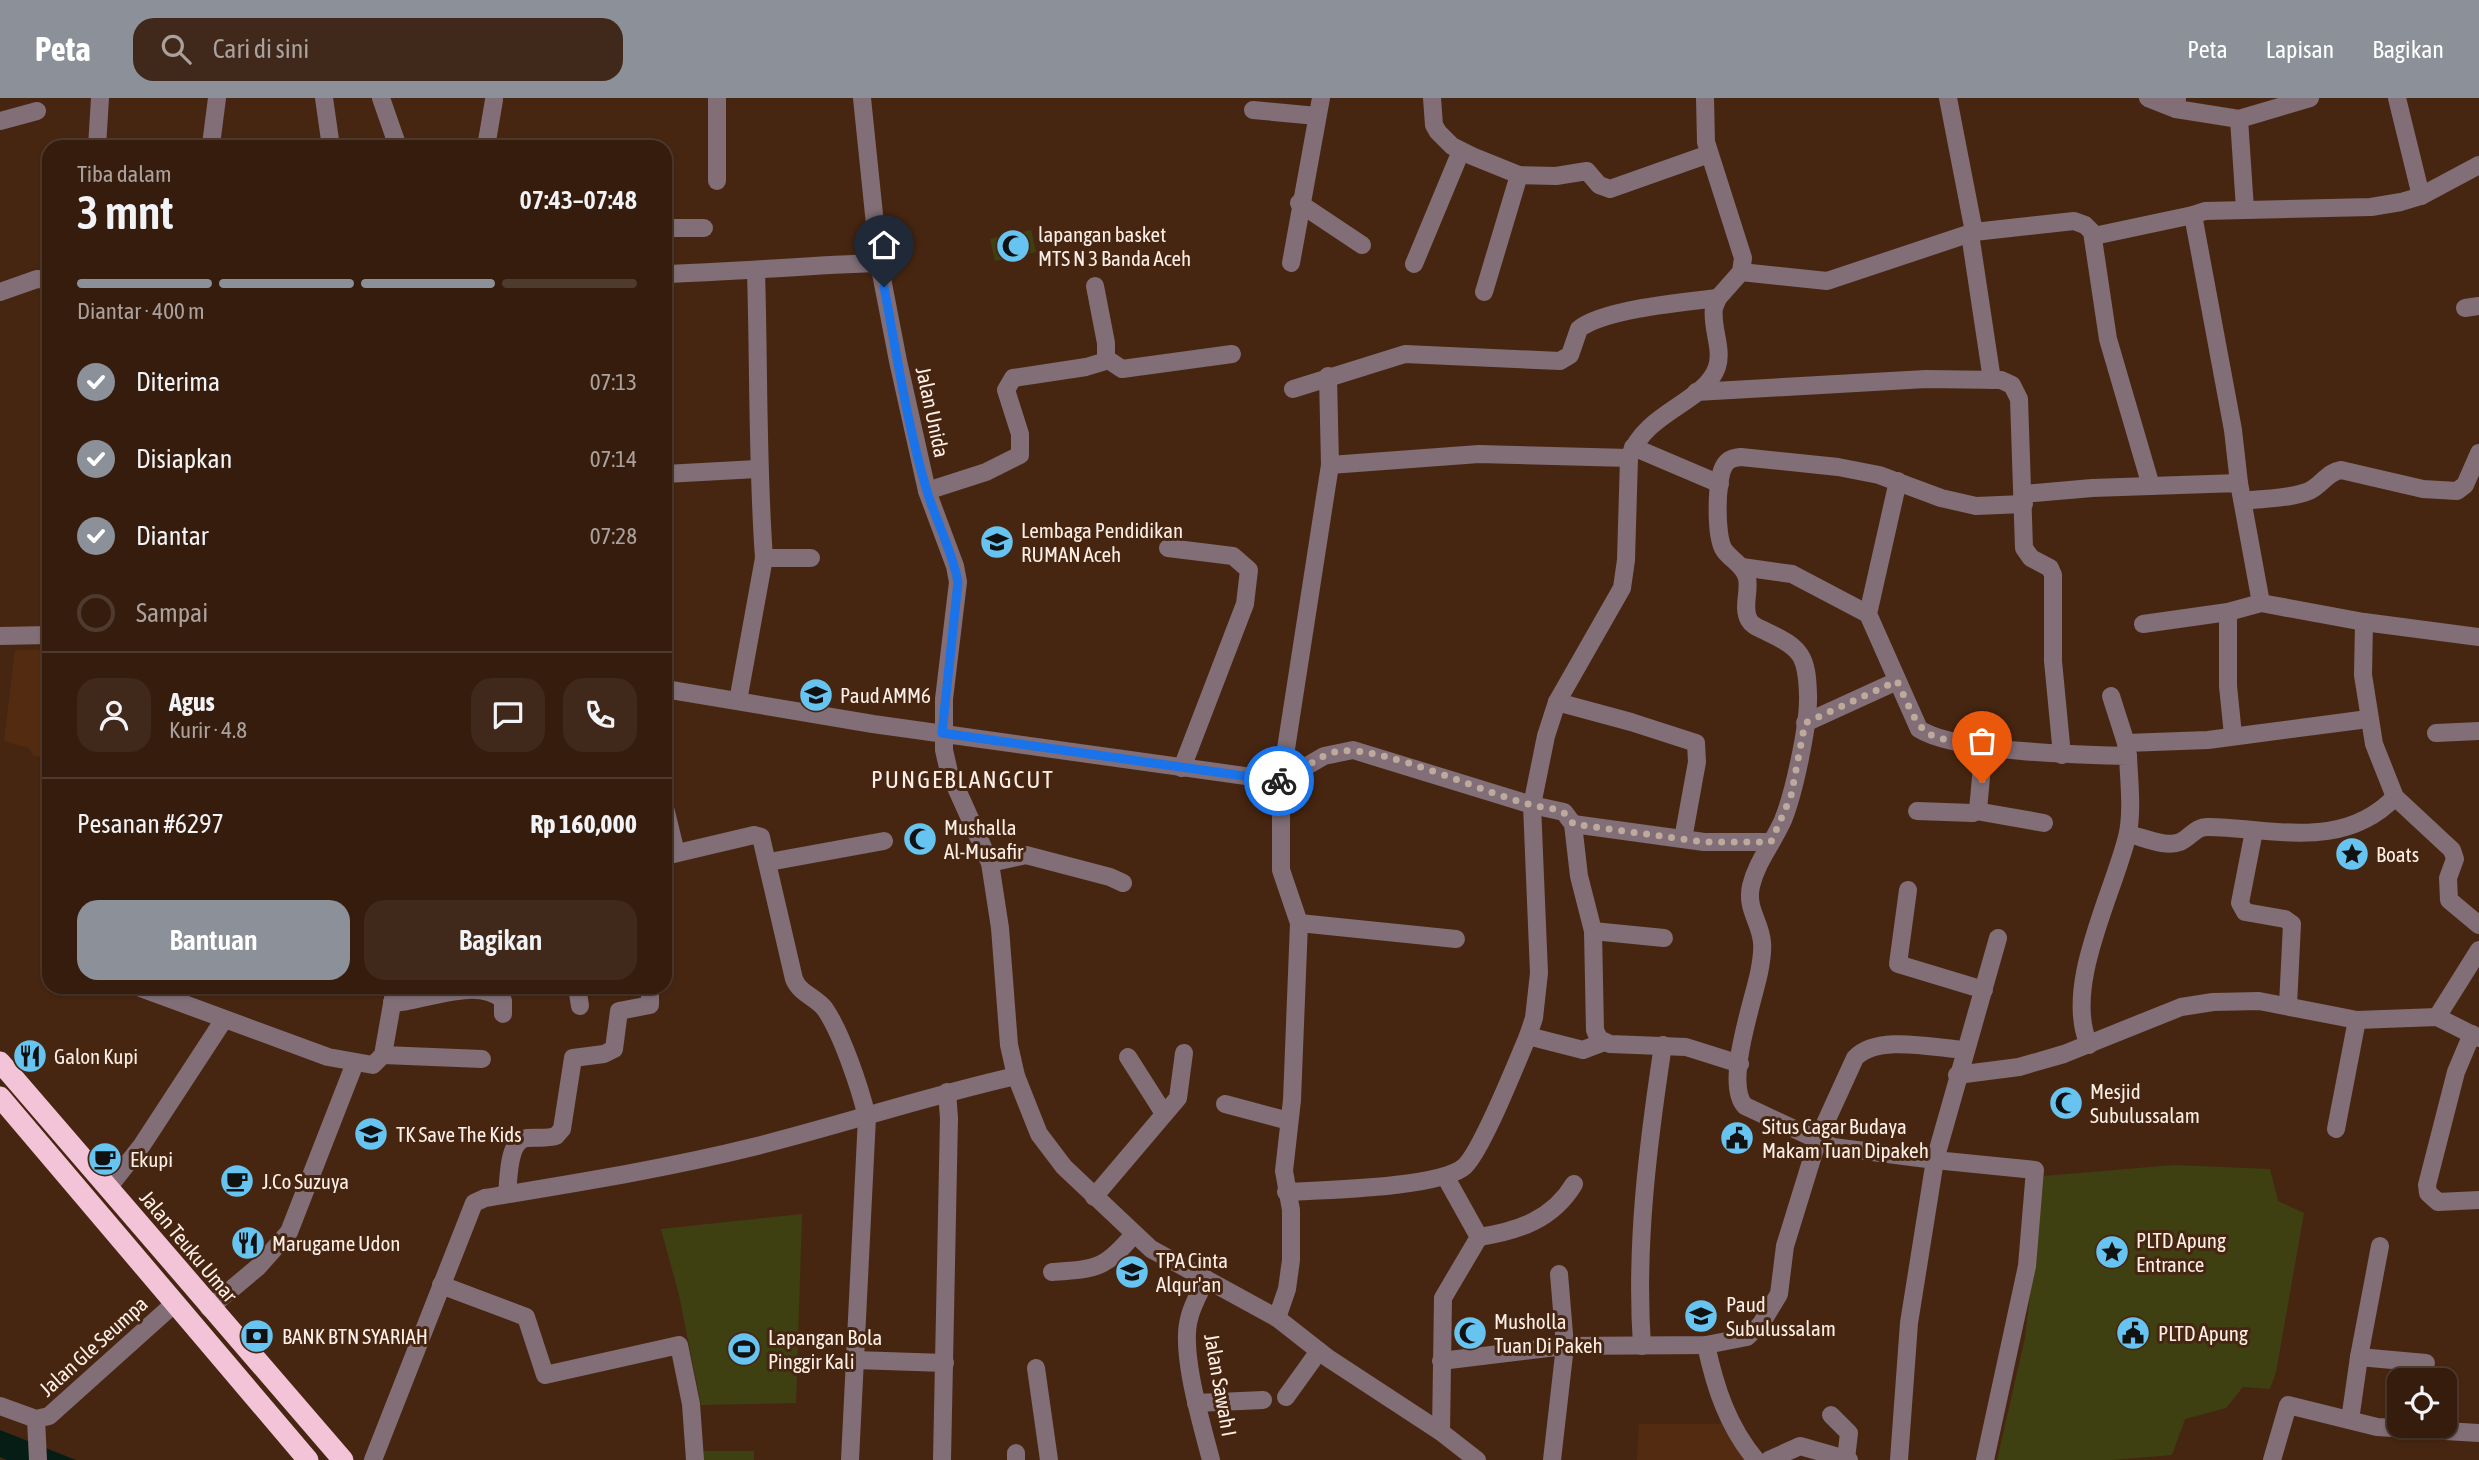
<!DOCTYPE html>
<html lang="id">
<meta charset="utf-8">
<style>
body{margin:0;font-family:"Asap Condensed",sans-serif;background:#40291b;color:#f1f3f6;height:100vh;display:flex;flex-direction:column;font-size:26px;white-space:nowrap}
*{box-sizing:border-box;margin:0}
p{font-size:23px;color:#aaa19d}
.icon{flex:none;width:38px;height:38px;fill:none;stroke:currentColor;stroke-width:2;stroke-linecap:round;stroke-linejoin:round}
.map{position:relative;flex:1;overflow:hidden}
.drawer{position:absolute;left:42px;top:42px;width:630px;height:854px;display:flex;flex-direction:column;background:#351c0d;border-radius:21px;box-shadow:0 2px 5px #0004,0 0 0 2px #4f3a2e}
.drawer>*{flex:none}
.controls{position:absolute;left:2387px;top:1270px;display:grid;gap:14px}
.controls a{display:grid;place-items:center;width:70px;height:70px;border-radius:14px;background:#351c0d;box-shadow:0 2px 5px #0004,0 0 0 2px #4f3a2e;font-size:35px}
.pin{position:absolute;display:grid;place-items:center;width:60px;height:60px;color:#fff;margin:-72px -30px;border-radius:50% 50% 50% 0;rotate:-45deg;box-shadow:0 0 7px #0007}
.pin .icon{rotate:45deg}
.courier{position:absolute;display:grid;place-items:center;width:70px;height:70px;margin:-35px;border:5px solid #1a73e8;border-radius:50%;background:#fff;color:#222;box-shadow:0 2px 9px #0007}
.head em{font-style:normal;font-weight:600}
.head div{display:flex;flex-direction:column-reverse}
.head{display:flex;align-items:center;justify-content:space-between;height:119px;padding:0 35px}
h1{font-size:46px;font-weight:600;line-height:52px}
.bar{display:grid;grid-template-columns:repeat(4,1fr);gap:10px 7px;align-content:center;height:84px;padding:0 35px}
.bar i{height:9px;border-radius:5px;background:#4f3a2e}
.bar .active{background:#8c9099}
.bar p{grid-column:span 4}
.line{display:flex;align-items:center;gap:18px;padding:0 35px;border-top:2px solid #4f3a2e}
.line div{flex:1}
.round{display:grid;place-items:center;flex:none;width:74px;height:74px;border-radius:21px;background:#40291b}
ol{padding:0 35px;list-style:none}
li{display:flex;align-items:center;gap:21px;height:77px}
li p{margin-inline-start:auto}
li .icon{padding:7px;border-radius:50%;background:#8c9099;color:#fff;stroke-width:4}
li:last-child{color:#aaa19d}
li i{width:38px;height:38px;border:4px solid #4f3a2e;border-radius:50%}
.action{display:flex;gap:14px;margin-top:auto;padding:14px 35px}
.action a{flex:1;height:80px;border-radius:21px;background:#8c9099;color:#fff;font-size:28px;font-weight:600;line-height:80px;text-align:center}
.action a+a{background:#40291b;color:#f1f3f6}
header{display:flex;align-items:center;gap:42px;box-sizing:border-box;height:98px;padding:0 35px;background:#8c9099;color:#fff}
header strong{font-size:33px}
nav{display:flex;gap:38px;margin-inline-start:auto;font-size:24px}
.search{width:490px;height:63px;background:#40291b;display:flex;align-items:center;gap:18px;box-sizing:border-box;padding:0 24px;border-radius:21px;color:#aaa19d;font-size:26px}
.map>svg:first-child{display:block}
.built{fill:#532b11}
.green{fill:#3f4011}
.water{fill:#061d16}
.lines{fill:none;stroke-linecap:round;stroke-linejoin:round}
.minor{stroke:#816e76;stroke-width:18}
.highway{stroke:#f3c4d8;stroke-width:21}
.done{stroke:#bea99d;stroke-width:7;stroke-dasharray:0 12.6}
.route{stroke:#1a73e8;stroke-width:9}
.labels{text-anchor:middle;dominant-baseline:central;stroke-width:6;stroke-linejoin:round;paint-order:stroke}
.poi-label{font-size:21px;fill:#fef0e8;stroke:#472611;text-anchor:start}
.street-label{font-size:21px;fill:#fef0e8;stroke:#472611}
.quarter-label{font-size:24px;letter-spacing:2px;fill:#fef0e8;stroke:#472611}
</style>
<header>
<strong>Peta</strong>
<div class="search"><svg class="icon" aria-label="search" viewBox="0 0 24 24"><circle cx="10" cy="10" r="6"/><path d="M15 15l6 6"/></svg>Cari di sini</div>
<nav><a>Peta</a><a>Lapisan</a><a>Bagikan</a></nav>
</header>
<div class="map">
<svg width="2479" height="1362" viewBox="0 0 2479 1362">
<rect width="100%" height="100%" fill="#472611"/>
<g class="built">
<path d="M15,552h34v106h-15l-5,-8 -25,-7z"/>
<path d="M1639,1326h90l25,36h-117z"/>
</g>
<g class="green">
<path d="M1031,132l5,22 -41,9 -5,-22z"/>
<path d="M2174,1067l96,4 8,32 26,12 -28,159 -6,17 -27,-2 -17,21 -41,11 -13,36 -61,5h-114l28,-122 19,-162z"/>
<path d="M802,1116l-6,189 -95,2 -22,-110 -18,-66z"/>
<rect x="699" y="1353" width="55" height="9"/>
</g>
<path class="water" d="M0,1332l76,30h-69l-7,-3z"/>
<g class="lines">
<g class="minor">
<path d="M324,0l7,49"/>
<path d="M381,0l17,49"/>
<path d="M717,0v83"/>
<path d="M862,0l17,165 19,98 29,130 28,75 3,16 -14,117v51l5,22 41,91 10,65 9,117 7,31 23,58 25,33 87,82 126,69 51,40 113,74 36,28"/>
<path d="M1432,0l2,27 4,7 14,14 20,10 47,19 37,1 31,-5 12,14 11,4 99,-35"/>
<path d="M1948,0l26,134 100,-11 11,4 7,7 16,107 43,147"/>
<path d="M2148,0l28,11"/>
<path d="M2177,0l-1,11 63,10 71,-21"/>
<path d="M2397,0l24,98"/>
<path d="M1253,12l64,6"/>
<path d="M2239,21l6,90"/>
<path d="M0,23l37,-10"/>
<path d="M211,47l6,-47"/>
<path d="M97,49l3,-49"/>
<path d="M486,49l8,-47"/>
<path d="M1299,105l63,42"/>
<path d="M665,130h39"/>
<path d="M1970,136l22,146"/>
<path d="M2094,138l99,-21"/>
<path d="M1291,165l30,-165"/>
<path d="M1414,166l47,-113"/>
<path d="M756,174c3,95 1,190 8,286h47"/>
<path d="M1741,174l86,9 147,-49"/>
<path d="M665,176c72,-2 143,-9 214,-11"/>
<path d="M0,194l37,-13 12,1"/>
<path d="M1484,194l35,-117"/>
<path d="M2465,210l14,-2"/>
<path d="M1107,261l15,10 110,-15"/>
<path d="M1293,291l112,-35 155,7 10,-6 9,-26c25,-20 106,-27 139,-31"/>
<path d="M1696,294l230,-13 75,1 11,5 7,14 5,149 7,10 19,10 3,7v86l9,94"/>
<path d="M1633,349l87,37"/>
<path d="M1330,367l149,-11 150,4"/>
<path d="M665,376l92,-5"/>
<path d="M1898,383l-30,133 51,115c35,23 163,26 209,27 1,25 5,57 -1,81 -15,60 -64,150 -38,208"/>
<path d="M2239,385l-6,-53 -40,-215 12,-4 166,-4 30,-5 20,-6 58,-31"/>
<path d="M927,393l59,-19 34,-17v-21l-14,-44 7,-12 73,-11 20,-6v-18l-11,-57"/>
<path d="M2024,396l68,-6 147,-5 22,120"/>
<path d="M2243,403c21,-3 47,-2 66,-10 13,-6 18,-19 32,-21l82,19 34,2 8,-6 14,-32"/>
<path d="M1168,450l65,8 16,14 -4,34 -63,164"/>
<path d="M1742,469l50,7 76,40"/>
<path d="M2228,514v74l5,49"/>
<path d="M2364,524l-1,53 11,69 21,53 57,53 3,9 -7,19 1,22 30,25"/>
<path d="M2143,526l85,-12 33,-9 103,19 115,15"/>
<path d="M0,538l49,-1"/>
<path d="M665,591l208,35 408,57 43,-25 29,-6 179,55 32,7 9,12 6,52 14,55 2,99 4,9 11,5 76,3 54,17"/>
<path d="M2111,598l15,47"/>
<path d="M738,603l26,-143"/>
<path d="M1557,604l74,20 65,21 1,19 -14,77"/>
<path d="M1805,625l92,-42"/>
<path d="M2436,635l43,-2"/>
<path d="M2128,658l-2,-13 82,-3 160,-21"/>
<path d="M665,710l11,45"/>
<path d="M1917,713l56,2 5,-3 6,-65"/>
<path d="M1976,713l68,12"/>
<path d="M1573,726l131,18h67"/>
<path d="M2254,733l-14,72 5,9 40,7 7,5 -4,81"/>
<path d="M2128,736c15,3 38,14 52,8 11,-5 15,-15 28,-15 66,1 135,24 187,-30"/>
<path d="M665,758l89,-21 7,2 33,142c6,15 22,18 31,30 17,25 35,79 42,108l-17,343"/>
<path d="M769,764l115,-21"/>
<path d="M990,765l36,-8 84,22 13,6"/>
<path d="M1908,792l-10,74 86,26"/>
<path d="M1299,825l157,16"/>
<path d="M1593,833l71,7"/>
<path d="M138,889l190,70 45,8 10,-10 12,-68"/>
<path d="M577,889l3,19"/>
<path d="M392,905c30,-1 85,-27 111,-3v14"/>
<path d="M2437,919l42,-67"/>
<path d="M2472,936l-16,38 -29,113 1,8 10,9 41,-2"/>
<path d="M1528,938l55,14 21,-8"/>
<path d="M383,957l99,4"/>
<path d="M1128,959l35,55"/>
<path d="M1957,977l62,-8 45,-13 117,-47 32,-5 46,-1 98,19 80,-3 42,21"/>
<path d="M1225,1006l64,17"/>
<path d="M2336,1031l21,-109"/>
<path d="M108,1090l34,-43 81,-124"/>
<path d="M1286,1094c36,-2 156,-4 179,-26 18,-18 51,-102 63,-130l6,-18 5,-45 -7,-168 14,-69 11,-34 65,-114 4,-28 3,-102c16,-47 76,-55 88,-91 6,-19 -6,-40 -3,-59l4,-10 23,-26 2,-14 -37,-116 -1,-44"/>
<path d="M507,1096c2,-14 0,-54 20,-56 10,-1 19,1 29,-2l6,-7 11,-71 31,-4 10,-5 5,-38 31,-6v-18"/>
<path d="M1094,1099l84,-99 6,-45"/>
<path d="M1479,1139c40,-6 74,-18 95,-53"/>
<path d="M1052,1174c45,-3 53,-3 82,-38"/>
<path d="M1206,1181c-6,13 -14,26 -17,40 -9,34 13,106 22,141"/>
<path d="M441,1187l85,32 19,58 134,-30 12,59 4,56"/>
<path d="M209,1210l49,-41 31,-35 66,-169"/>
<path d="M1277,1220l10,-29 4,-29v-50l-7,-39 8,-71 7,-177 -18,-53v-89l49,-316 -2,-89"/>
<path d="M1706,1247c9,42 22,82 50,115"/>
<path d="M1642,1248c-7,-100 6,-202 21,-301"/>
<path d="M2359,1259l67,6"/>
<path d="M855,1262l90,3"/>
<path d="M1441,1263l124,-15 141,-1 41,-8 14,-13 18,-30 6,-48 33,-107 37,-81c22,-24 79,-10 110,-8"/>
<path d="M1036,1270l13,92"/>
<path d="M1286,1299l33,-46"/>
<path d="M1196,1305l67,-3"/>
<path d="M0,1308l36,13 13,-3 126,-113"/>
<path d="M1831,1317l18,18 -3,26"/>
<path d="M36,1321l2,41"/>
<path d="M2350,1322l9,-63 21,-111"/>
<path d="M1441,1334l2,-134 36,-61 -34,-61"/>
<path d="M1016,1355v7"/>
<path d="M373,1362l101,-257 11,-5c90,-15 179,-29 268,-51 88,-22 174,-51 263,-71"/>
<path d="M942,1362l7,-342 -2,-26"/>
<path d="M1552,1362l13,-114 -6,-72"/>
<path d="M1769,1362l31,-14 49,14"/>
<path d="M1899,1362l10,-137 26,-163 -102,-13 -88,-41c-21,-22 8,-104 14,-133 2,-10 4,-21 3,-31 -2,-21 -16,-33 -11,-56 6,-25 22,-43 32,-66 11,-27 26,-96 25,-125 -1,-38 -6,-47 -41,-63 -7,-4 -14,-5 -18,-12 -7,-13 1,-28 -2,-42 -3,-13 -16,-18 -23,-28 -9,-14 -8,-70 0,-84 4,-7 9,-8 17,-9l97,10 41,8 62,23 35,8 48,-2"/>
<path d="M1985,1362l42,-194 8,-96 -100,-10 63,-222"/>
<path d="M2272,1362l16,-55 89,22 102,6"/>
</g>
<g class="highway">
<path d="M0,964l343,398"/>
<path d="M0,999l308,363"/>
</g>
</g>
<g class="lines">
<path class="done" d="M1279,683c21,-6 39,-28 62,-30 43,-5 142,42 191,54 16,4 34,2 41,19l131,18h67l20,-46 14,-73 92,-42c27,58 22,56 87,64l-2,38"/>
<path class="route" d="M884,189c13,68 23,138 43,204 9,30 25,59 31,91l-16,151 337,48"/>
</g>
<defs>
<g id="mosque-disc" transform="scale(1.75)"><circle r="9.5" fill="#67c4f0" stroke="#472611"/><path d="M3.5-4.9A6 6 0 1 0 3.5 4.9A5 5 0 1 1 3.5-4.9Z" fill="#111"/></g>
<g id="school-disc" transform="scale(1.75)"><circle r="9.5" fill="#67c4f0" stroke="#472611"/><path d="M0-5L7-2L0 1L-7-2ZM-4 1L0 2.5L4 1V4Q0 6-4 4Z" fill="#111"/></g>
<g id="sight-disc" transform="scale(1.75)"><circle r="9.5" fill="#67c4f0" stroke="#472611"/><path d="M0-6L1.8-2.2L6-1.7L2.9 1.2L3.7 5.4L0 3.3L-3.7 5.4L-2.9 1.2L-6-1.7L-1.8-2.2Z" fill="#111"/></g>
<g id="restaurant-disc" transform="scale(1.75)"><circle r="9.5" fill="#67c4f0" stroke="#472611"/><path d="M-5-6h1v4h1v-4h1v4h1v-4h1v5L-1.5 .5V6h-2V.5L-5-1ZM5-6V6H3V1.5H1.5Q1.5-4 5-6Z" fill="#111"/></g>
<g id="civic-disc" transform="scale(1.75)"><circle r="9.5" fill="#67c4f0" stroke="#472611"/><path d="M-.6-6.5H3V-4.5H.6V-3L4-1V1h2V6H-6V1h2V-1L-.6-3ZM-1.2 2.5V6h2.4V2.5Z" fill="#111"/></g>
<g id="cafe-disc" transform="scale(1.75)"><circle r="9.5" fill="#67c4f0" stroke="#472611"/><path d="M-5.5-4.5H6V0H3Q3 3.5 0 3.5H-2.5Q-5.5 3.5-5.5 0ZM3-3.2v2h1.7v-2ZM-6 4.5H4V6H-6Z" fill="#111"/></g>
<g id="bank-disc" transform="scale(1.75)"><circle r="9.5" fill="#67c4f0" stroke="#472611"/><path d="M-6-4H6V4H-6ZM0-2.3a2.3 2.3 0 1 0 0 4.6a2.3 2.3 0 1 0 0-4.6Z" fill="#111"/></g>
<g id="stadium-disc" transform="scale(1.75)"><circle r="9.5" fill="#67c4f0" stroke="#472611"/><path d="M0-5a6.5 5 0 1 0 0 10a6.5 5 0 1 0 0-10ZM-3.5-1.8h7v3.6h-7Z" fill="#111"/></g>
</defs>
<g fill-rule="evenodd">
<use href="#mosque-disc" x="1013" y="148"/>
<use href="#school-disc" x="997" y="444"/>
<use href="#school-disc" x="816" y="597"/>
<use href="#mosque-disc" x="920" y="741"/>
<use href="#sight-disc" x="2352" y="756"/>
<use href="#restaurant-disc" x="30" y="958"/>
<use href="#mosque-disc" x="2066" y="1005"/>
<use href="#school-disc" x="371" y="1036"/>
<use href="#civic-disc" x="1737" y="1040"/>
<use href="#cafe-disc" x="105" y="1061"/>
<use href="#cafe-disc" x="237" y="1083"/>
<use href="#restaurant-disc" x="248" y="1145"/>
<use href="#sight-disc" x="2112" y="1154"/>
<use href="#school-disc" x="1132" y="1174"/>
<use href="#school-disc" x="1701" y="1218"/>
<use href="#mosque-disc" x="1470" y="1235"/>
<use href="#civic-disc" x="2133" y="1235"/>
<use href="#bank-disc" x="257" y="1238"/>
<use href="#stadium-disc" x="744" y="1251"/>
</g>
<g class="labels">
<g class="poi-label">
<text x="1038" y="136">lapangan basket<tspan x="1038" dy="24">MTS N 3 Banda Aceh</tspan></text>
<text x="1021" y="432">Lembaga Pendidikan<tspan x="1021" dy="24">RUMAN Aceh</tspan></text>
<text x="840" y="597">Paud AMM6</text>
<text x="944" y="729">Mushalla<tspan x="944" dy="24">Al-Musafir</tspan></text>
<text x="2376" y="756">Boats</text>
<text x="54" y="958">Galon Kupi</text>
<text x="2090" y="993">Mesjid<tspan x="2090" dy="24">Subulussalam</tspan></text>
<text x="1762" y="1028">Situs Cagar Budaya<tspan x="1762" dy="24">Makam Tuan Dipakeh</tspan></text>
<text x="396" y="1036">TK Save The Kids</text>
<text x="130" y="1061">Ekupi</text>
<text x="262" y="1083">J.Co Suzuya</text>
<text x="2136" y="1142">PLTD Apung<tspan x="2136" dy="24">Entrance</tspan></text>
<text x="272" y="1145">Marugame Udon</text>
<text x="1156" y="1162">TPA Cinta<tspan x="1156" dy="24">Alqur'an</tspan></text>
<text x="1726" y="1206">Paud<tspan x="1726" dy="24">Subulussalam</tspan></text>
<text x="1494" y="1223">Musholla<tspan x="1494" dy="24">Tuan Di Pakeh</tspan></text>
<text x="2158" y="1235">PLTD Apung</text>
<text x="282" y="1238">BANK BTN SYARIAH</text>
<text x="768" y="1239">Lapangan Bola<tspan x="768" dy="24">Pinggir Kali</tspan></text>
</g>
<g class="street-label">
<text transform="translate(933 314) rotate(78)">Jalan Unida</text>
<text transform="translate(189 1148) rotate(50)">Jalan Teuku Umar</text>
<text transform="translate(93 1248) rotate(-42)">Jalan Gle Seumpa</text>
<text transform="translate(1221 1287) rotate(80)">Jalan Sawah I</text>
</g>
<g class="quarter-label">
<text x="963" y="681">PUNGEBLANGCUT</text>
</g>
</g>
</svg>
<div class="controls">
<a><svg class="icon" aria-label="locate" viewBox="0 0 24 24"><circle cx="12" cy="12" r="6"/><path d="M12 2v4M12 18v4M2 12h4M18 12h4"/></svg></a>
</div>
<div class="pin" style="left:1982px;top:685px;background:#ea580c"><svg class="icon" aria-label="bag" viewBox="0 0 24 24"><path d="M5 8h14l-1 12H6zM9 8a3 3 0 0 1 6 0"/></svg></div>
<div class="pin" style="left:884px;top:189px;background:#1f2937"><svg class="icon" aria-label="home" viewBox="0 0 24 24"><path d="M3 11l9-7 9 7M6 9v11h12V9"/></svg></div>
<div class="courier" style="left:1279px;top:683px"><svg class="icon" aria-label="bike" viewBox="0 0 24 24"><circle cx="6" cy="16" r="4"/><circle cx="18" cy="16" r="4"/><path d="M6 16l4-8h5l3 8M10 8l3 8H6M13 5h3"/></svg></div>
<section class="drawer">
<div class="head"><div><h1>3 mnt</h1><p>Tiba dalam</p></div><em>07:43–07:48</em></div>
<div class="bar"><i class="active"></i><i class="active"></i><i class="active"></i><i></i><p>Diantar · 400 m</p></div>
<ol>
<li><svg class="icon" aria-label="check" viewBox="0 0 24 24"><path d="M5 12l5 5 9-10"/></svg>Diterima<p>07:13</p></li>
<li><svg class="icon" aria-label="check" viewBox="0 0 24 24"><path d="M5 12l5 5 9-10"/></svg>Disiapkan<p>07:14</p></li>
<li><svg class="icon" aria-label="check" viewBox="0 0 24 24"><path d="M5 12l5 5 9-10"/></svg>Diantar<p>07:28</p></li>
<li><i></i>Sampai</li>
</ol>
<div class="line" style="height:126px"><a class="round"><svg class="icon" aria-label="person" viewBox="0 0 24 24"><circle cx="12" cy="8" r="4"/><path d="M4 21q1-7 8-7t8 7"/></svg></a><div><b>Agus</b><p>Kurir · 4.8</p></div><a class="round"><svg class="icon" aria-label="chat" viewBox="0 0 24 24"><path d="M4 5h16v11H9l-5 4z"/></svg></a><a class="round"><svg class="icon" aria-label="phone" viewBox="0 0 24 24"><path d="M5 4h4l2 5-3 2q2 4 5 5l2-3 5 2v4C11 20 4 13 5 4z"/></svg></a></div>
<div class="line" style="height:91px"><div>Pesanan #6297</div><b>Rp 160,000</b></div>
<div class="action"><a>Bantuan</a><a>Bagikan</a></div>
</section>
</div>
